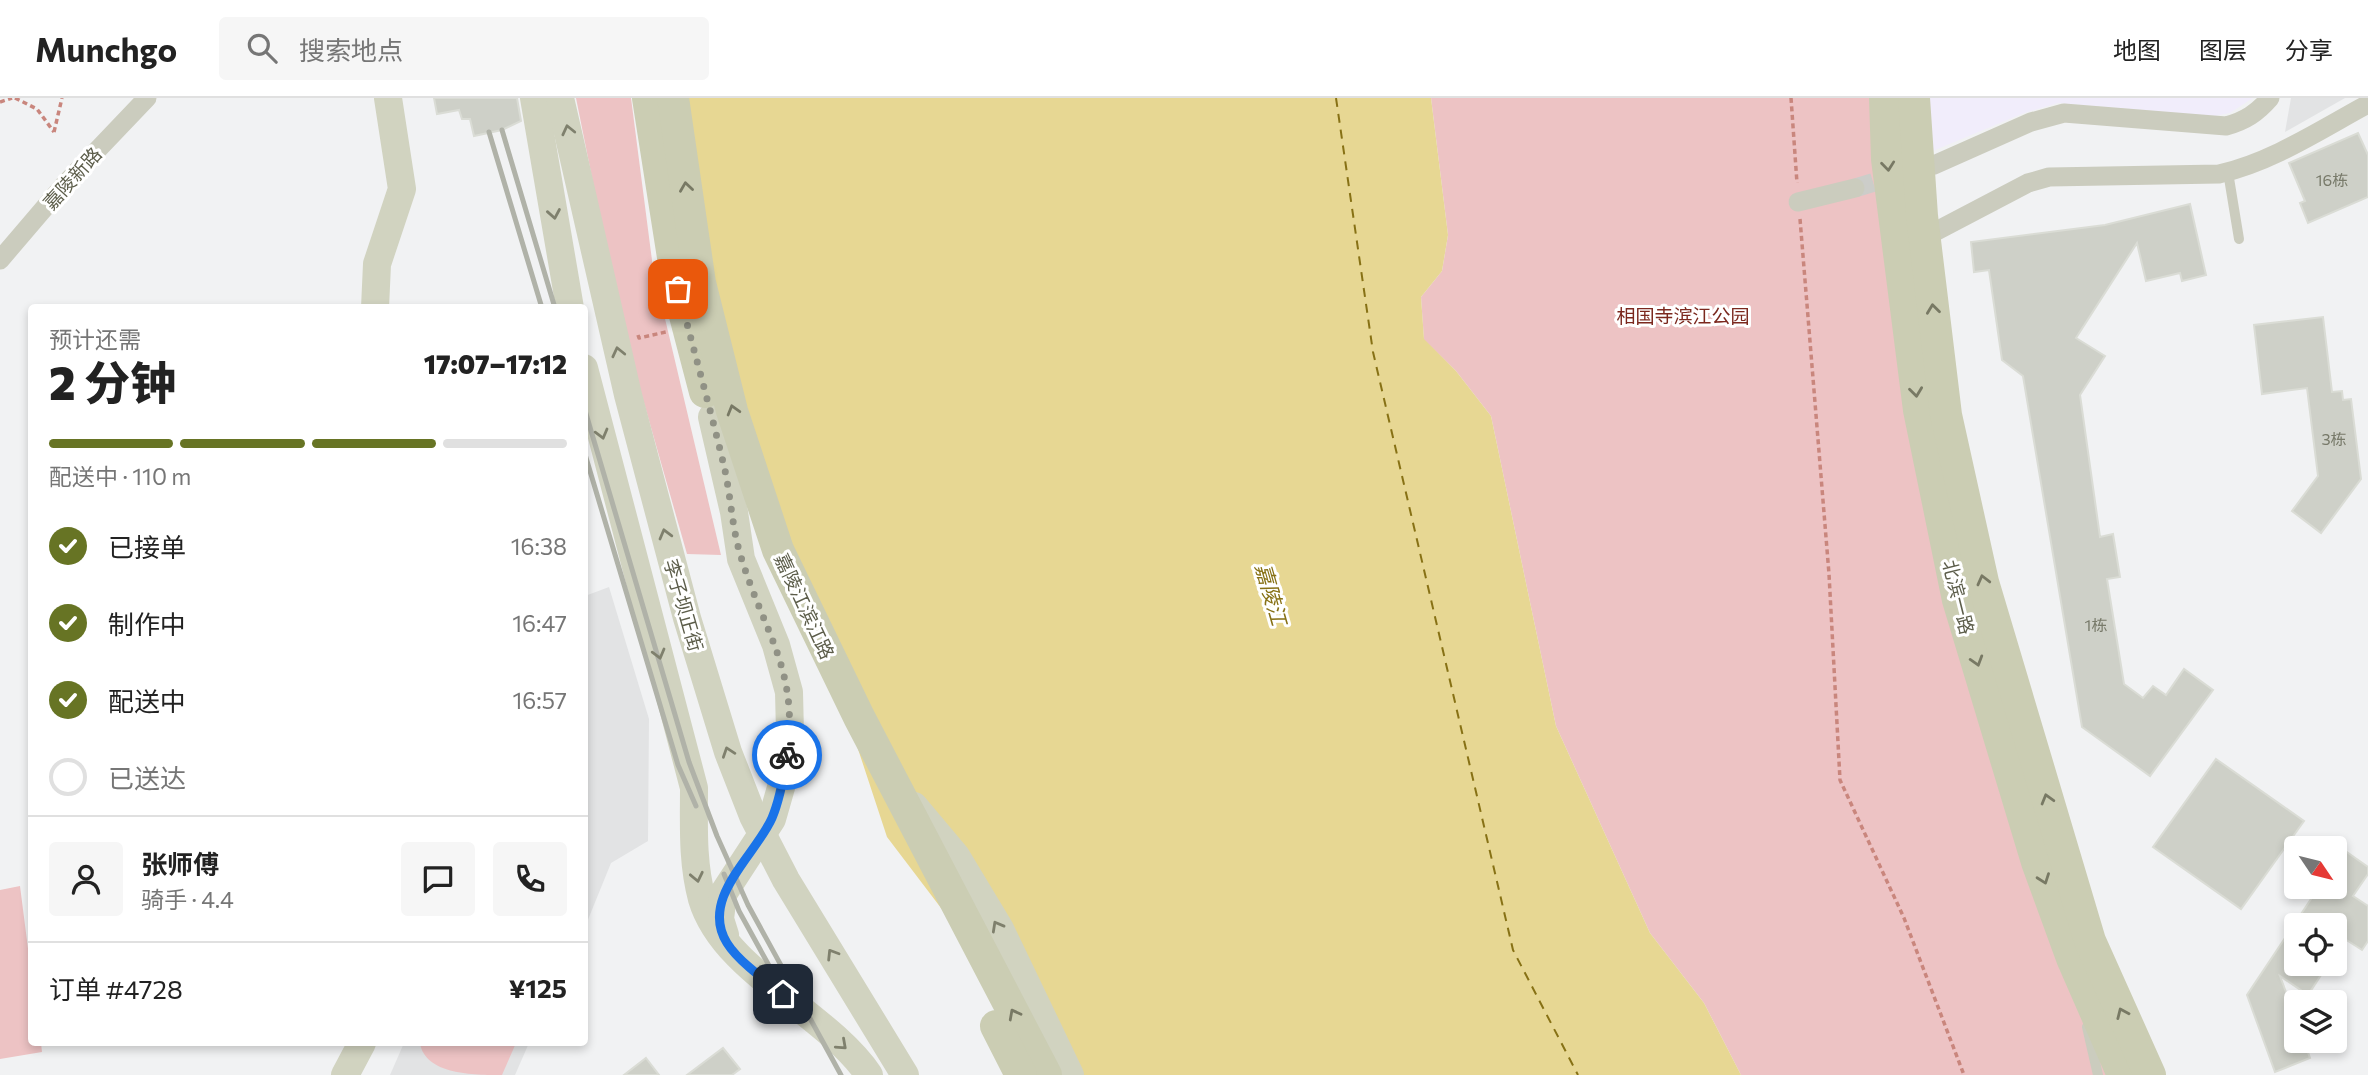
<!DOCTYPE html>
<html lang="zh">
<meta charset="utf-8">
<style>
body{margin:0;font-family:Commissioner,"Noto Sans SC",sans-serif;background:#f6f6f6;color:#222;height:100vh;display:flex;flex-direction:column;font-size:26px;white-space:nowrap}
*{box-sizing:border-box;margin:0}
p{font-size:23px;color:#767676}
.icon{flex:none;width:38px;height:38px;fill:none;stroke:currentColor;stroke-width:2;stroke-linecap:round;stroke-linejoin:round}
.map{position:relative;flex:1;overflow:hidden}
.side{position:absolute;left:28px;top:206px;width:560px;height:742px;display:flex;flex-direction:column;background:#fff;border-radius:7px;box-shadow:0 4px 10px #0003}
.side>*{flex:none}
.needle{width:46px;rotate:125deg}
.tools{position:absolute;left:2284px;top:738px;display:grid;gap:14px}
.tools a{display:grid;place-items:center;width:63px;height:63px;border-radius:7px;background:#fff;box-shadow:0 4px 10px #0003;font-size:35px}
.pin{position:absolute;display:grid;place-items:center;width:60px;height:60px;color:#fff;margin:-30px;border-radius:14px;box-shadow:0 4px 10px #0006}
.courier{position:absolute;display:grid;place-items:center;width:70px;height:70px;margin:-35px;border:5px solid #1a73e8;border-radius:50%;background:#fff;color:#222;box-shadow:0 2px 9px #0007}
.headline em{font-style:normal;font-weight:800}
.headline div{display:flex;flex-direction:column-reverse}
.headline{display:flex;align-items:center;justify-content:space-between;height:119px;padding:0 21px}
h1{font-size:46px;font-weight:800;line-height:52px}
.bar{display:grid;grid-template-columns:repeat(4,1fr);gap:10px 7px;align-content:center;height:84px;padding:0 21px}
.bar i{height:9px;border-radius:5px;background:#e0e0e0}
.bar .on{background:#677424}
.bar p{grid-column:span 4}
.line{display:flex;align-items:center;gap:18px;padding:0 21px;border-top:2px solid #e0e0e0}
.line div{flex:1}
.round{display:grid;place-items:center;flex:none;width:74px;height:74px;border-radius:7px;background:#f6f6f6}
ol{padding:0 21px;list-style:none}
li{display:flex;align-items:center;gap:21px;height:77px}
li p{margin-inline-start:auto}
li .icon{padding:7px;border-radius:50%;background:#677424;color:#fff;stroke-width:4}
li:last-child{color:#767676}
li i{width:38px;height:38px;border:4px solid #e0e0e0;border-radius:50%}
header{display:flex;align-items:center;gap:42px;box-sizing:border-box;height:98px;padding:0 35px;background:#fff;border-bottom:2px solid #e0e0e0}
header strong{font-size:33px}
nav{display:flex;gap:38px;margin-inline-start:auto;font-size:24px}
.search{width:490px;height:63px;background:#f6f6f6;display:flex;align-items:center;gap:18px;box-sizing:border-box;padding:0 24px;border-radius:7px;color:#767676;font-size:26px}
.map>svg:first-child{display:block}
.commercial{fill:#f1edfb}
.education{fill:#e2e3e4}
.green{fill:#edc3c4}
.water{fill:#e7d793}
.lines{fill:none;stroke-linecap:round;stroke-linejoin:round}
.ferry{stroke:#877115;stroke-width:2;stroke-dasharray:9 7;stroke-linecap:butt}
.building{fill:#ced0c8;stroke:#dadcd5;stroke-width:2}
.street-tunnel{stroke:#cccdc9;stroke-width:19;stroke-dasharray:19 10;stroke-linecap:butt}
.path{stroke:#c9867d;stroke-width:3.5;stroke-dasharray:5 3.5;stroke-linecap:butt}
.lane{stroke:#cbccbe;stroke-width:10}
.street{stroke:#cbccbe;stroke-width:19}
.secondary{stroke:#d1d3c0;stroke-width:28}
.primary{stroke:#cbcdb3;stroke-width:32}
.rail{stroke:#b0b2a8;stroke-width:5}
.oneway{stroke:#7f806d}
.oneway2{stroke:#787964}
.done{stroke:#909185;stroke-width:7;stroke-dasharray:0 12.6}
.route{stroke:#1a73e8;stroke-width:9}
.labels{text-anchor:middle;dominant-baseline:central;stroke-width:6;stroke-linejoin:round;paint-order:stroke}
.number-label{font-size:16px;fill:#787a6a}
.street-label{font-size:19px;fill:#5c5d4a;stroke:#fff}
.park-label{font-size:19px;fill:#7b281e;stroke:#fff}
.water-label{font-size:21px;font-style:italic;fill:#877115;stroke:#fff}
</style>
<header>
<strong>Munchgo</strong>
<div class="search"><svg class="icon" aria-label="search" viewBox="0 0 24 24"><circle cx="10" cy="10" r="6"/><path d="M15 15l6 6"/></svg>搜索地点</div>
<nav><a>地图</a><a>图层</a><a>分享</a></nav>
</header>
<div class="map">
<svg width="2368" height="977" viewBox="0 0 2368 977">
<rect width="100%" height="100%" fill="#f1f2f3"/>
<path class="commercial" d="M1925,0h328l-23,15 -15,3 -157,-13 -34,10 -96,40z"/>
<g class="education">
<path d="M2291,0h54l-60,34z"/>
<path d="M609,489l40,132 -1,122 -37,22 -26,64v-331z"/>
<path d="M404,945h125l-14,32h-125z"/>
</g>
<g class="green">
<path d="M576,0h55l22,170 68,287 -34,-1 -66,-232z"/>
<path d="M1431,0h443l237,977h-370l-37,-72 -54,-70 -94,-207 -65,-310 -35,-45 -32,-31 -3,-43 21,-26 6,-36z"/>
<path d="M20,788l11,86 1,71h9l1,9 -42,7v-169z"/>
<path d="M420,945h96l-14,32c-28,0 -77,0 -82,-32z"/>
</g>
<path class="water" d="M667,0h764l17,137 -6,36 -21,26 3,42 32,32 35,45 65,310 94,207 54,70 37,72h-673l-181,-238 -139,-422z"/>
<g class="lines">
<path class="ferry" d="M1336,0l37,254 140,598 65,125"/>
</g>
<g class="building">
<path d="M434,0h83l4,23 -19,9 -28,6 -4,-17h-8l-3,-9 -22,4z"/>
<path d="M2358,35l10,22v42l-60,26 -8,-20 5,-2 -16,-38z"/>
<path d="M2190,106l16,71 -24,6 -2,-8 -34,8 -9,-38 -61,95 29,18 -25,39 20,142 13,-3 7,43 -13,2 17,105 19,14 10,-12 13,9 18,-26 29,21 -63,86 -68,-49 -59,-351 -21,-16 -13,-90 -15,2 -3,-30 134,-17z"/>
<path d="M2323,219l9,75 10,-1 1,9 8,-1 10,80 -40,54 -29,-22 26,-35 -11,-88 -45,6 -8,-69z"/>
<path d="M2216,661l88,62 -63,88 -88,-62z"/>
<path d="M2344,752l24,17v7l-15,22 15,10v35l-6,9 -28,-18v-6h-38v38h15l12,8 -15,23 -28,-19 16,43v22h8l6,17 -35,14 -28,-77 72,-108h15v-23z"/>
<path d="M723,950l17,21 -8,6h-45z"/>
<path d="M646,960l13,17h-35z"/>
</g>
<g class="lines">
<path class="street-tunnel" d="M1855,90l43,-13"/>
<g class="path">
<path d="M15,0l22,11 17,23"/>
<path d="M1791,0l6,85"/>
<path d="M0,4l12,-4"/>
<path d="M54,34l8,-34"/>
<path d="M1800,121l29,355 11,206 64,138 60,157"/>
<path d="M638,237l1,3 27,-6"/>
</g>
<g class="lane">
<path d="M2228,74l11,67"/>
<path d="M2087,929l11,48"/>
</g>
<g class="street">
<path d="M1934,67l97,-43 33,-9 162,13c19,-5 31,-13 44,-28"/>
<path d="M1798,104l57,-14"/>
<path d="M1925,139l103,-54 21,-6 170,-3c53,-12 101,-44 149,-70"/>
<path d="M0,162l64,-75 83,-87"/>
</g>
<g class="secondary">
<path d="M534,0l36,210"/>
<path d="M560,0l68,297 59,223 41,134 25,64 33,64 119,195"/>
<path d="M375,210l2,-44 25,-75 -14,-91"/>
<path d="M584,270l110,420c0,37 -2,74 8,111 21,72 125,114 167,176"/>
<path d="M712,319l22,95 7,47 35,86 13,47 1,41 -6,44 -12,42 -49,75 -3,25 5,16"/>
<path d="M914,708l42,50 44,73 70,146"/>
<path d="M345,977l17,-32"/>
</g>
<g class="primary">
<path d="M648,0l30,191 27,103"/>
<path d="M673,0l27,185 32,128 46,139 81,167 187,358"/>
<path d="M1885,0l2,61 32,251 39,190 79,262 35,96 51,117"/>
<path d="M1914,0l8,118 24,199 37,167 107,359 60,134"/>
<path d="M996,928l25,49"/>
</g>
<g class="rail">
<path d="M502,32l53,178"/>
<path d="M489,34l53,176"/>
<path d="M584,309l105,355 28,74 31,69 93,170"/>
<path d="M584,353l94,314 18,41"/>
<path d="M724,776l15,37 33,60"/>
</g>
</g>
<defs><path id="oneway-chevron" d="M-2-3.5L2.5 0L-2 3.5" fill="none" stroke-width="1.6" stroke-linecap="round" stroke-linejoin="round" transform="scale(1.75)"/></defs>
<g class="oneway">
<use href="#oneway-chevron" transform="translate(568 32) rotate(-103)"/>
<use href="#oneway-chevron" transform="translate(554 116) rotate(80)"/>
<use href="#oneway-chevron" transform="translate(618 254) rotate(-103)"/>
<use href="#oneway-chevron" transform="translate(602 336) rotate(75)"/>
<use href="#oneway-chevron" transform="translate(665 436) rotate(-105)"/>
<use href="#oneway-chevron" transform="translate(659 556) rotate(75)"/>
<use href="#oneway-chevron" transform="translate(728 654) rotate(-109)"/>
<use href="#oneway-chevron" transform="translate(697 779) rotate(78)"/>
<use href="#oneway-chevron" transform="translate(997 828) rotate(-119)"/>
<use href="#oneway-chevron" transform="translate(832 856) rotate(-122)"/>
<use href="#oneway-chevron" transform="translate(842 947) rotate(42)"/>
</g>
<g class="oneway2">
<use href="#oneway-chevron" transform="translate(1888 68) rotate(84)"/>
<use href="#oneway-chevron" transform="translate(686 89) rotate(-98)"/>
<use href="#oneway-chevron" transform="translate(1933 211) rotate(-97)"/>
<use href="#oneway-chevron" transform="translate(1916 294) rotate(83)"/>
<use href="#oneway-chevron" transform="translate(733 312) rotate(-106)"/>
<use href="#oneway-chevron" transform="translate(1983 482) rotate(-104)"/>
<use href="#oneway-chevron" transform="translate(1977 563) rotate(73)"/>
<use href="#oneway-chevron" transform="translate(2047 701) rotate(-106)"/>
<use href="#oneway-chevron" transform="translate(2044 781) rotate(70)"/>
<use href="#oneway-chevron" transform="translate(2122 915) rotate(-114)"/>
<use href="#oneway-chevron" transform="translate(1014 916) rotate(-118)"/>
</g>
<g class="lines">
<path class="done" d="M678,191c15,59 32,118 46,177 7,30 8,65 18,94 23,74 57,112 45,195"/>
<path class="route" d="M783,896c-17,-13 -45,-33 -56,-51 -28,-45 29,-88 45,-125 8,-19 12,-42 15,-63"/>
</g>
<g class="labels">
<g class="number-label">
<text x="2332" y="81">16栋</text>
<text x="2334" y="340">3栋</text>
<text x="2096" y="526">1栋</text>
</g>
<g class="street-label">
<text transform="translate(72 80) rotate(-48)">嘉陵新路</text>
<text transform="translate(1959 499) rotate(76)">北滨一路</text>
<text transform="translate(684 507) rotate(74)">李子坝正街</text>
<text transform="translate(805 508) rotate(65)">嘉陵江滨江路</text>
</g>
<g class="park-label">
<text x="1683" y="217">相国寺滨江公园</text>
</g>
<g class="water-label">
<text transform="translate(1272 496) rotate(74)">嘉陵江</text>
</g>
</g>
</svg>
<div class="tools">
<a><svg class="needle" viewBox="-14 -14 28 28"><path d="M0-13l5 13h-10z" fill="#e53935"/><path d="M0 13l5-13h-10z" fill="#767676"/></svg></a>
<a><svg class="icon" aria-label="locate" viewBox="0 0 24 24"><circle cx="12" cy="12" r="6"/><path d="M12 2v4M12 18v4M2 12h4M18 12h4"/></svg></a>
<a><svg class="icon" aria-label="layers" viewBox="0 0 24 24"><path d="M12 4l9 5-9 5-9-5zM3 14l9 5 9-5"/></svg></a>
</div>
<div class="pin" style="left:678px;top:191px;background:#ea580c"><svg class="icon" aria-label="bag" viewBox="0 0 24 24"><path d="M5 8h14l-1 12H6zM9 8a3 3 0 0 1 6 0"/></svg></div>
<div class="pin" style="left:783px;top:896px;background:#1f2937"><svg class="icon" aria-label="home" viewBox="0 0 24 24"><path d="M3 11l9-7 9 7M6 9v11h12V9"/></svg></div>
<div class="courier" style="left:787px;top:657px"><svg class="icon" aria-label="bike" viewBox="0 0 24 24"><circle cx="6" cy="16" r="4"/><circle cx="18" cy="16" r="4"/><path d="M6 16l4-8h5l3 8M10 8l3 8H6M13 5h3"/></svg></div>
<section class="side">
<div class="headline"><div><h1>2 分钟</h1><p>预计还需</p></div><em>17:07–17:12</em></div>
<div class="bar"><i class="on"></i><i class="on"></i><i class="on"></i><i></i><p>配送中 · 110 m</p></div>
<ol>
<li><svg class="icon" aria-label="check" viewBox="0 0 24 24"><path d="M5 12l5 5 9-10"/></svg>已接单<p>16:38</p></li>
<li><svg class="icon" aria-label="check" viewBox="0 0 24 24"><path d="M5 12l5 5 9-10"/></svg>制作中<p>16:47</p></li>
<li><svg class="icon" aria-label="check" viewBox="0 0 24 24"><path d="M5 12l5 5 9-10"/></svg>配送中<p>16:57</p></li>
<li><i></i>已送达</li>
</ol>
<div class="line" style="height:126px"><a class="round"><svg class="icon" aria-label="person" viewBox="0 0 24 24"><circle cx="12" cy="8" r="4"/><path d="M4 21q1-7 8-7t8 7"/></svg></a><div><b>张师傅</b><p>骑手 · 4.4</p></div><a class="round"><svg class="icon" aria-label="chat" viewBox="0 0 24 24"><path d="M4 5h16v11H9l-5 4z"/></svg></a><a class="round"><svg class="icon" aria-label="phone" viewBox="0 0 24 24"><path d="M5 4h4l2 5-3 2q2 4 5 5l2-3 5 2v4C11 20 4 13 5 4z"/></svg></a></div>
<div class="line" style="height:91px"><div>订单 #4728</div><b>¥125</b></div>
</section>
</div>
